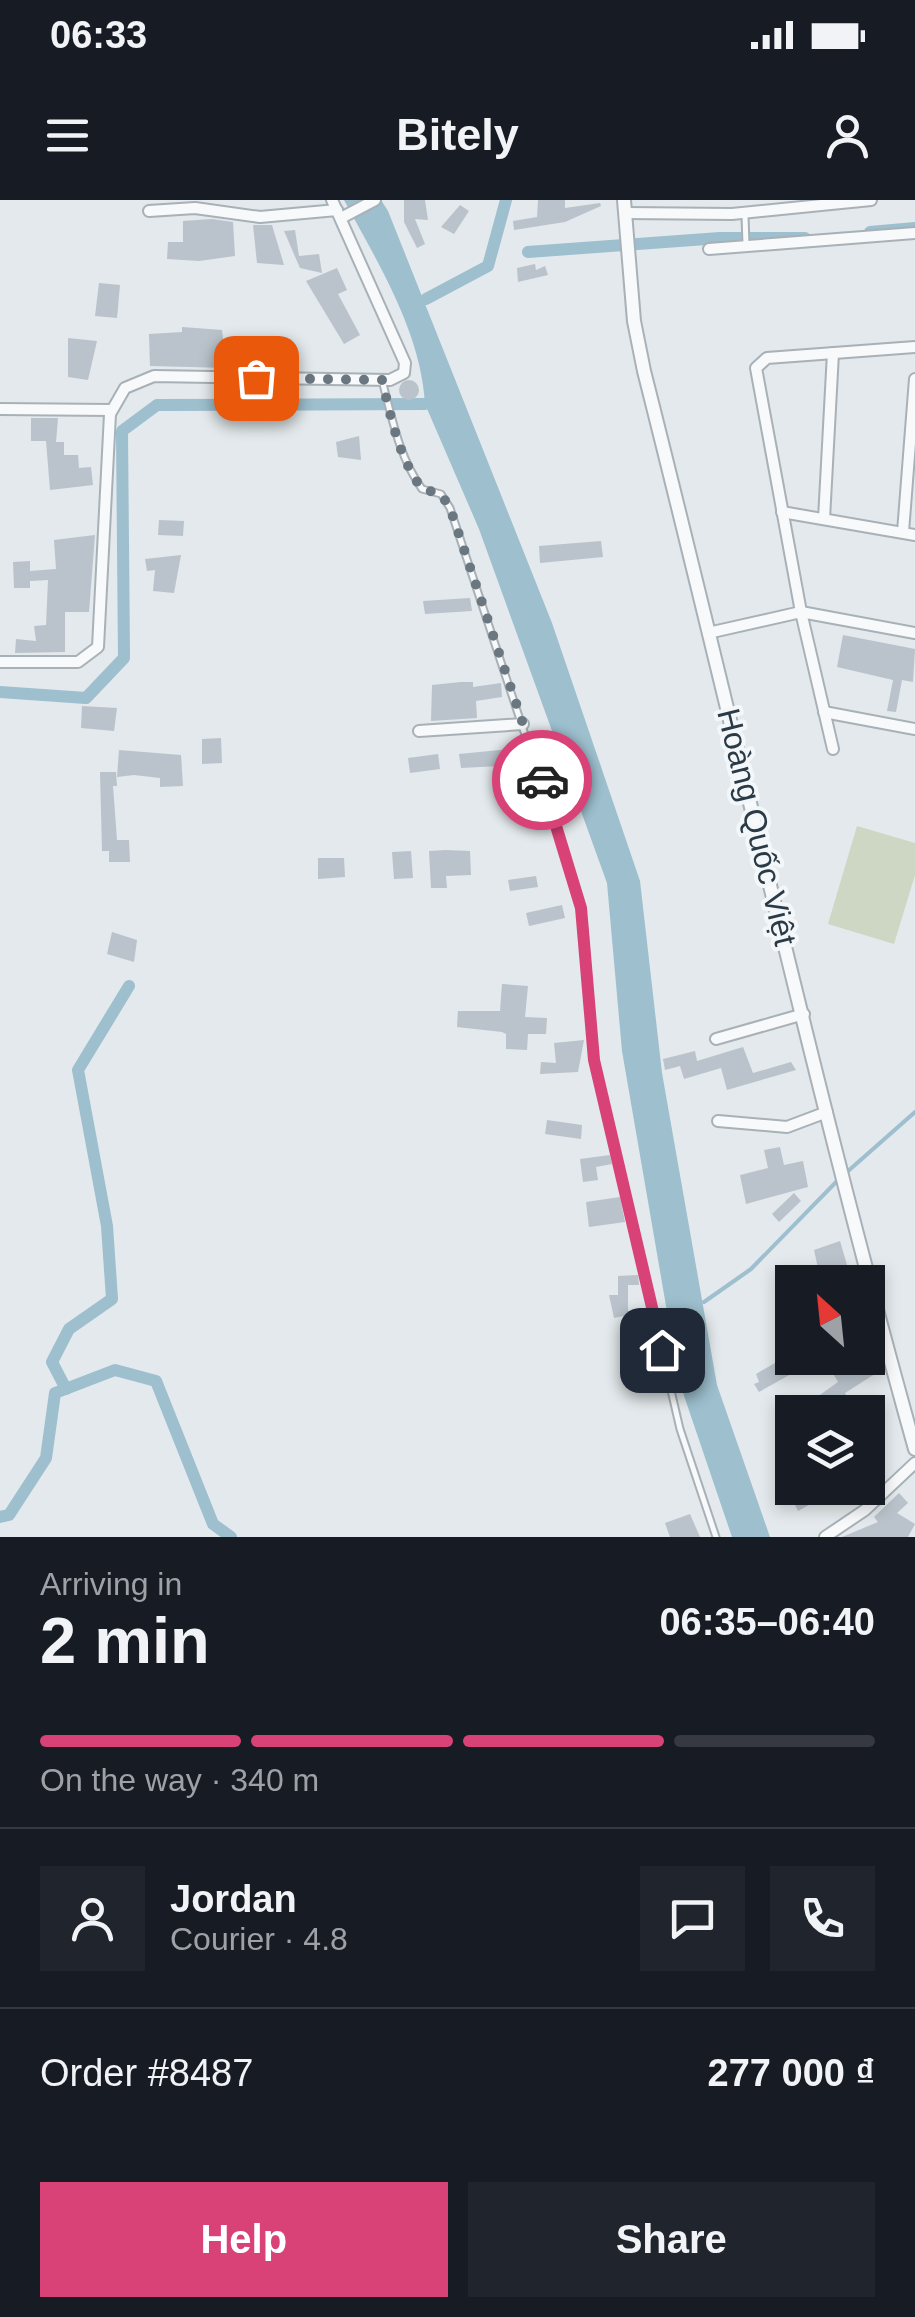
<!DOCTYPE html>
<meta charset="utf-8">
<style>
body{margin:0;font-family:Helvetica,sans-serif;background:#20242c;color:#f1f3f6;height:100vh;display:flex;flex-direction:column;font-size:38px;white-space:nowrap}
*{box-sizing:border-box;margin:0}
p{font-size:32px;color:#9ea1a6}
.icon{flex:none;width:55px;height:55px;fill:none;stroke:currentColor;stroke-width:2;stroke-linecap:round;stroke-linejoin:round}
.map{position:relative;height:1337px;overflow:hidden}
.panel{display:flex;flex-direction:column;background:#171b24;flex:1}
.panel>*{flex:none}
.needle{width:65px;rotate:333deg}
.controls{position:absolute;left:775px;top:1065px;display:grid;gap:20px}
.controls a{display:grid;place-items:center;width:110px;height:110px;border-radius:0px;background:#171b24;box-shadow:0 5px 15px #0003;font-size:50px}
.pin{position:absolute;display:grid;place-items:center;width:85px;height:85px;color:#fff;margin:-42px;border-radius:20px;box-shadow:0 5px 15px #0006}
.courier{position:absolute;display:grid;place-items:center;width:100px;height:100px;margin:-50px;border:8px solid #d84277;border-radius:50%;background:#fff;color:#222;box-shadow:0 2px 12px #0007}
.headline em{font-style:normal;font-weight:700}
.headline div{display:flex;flex-direction:column-reverse}
.headline{display:flex;align-items:center;justify-content:space-between;height:170px;padding:0 40px}
h1{font-size:65px;font-weight:700;line-height:75px}
.bar{display:grid;grid-template-columns:repeat(4,1fr);gap:15px 10px;align-content:center;height:120px;padding:0 40px}
.bar i{height:12px;border-radius:8px;background:#363941}
.bar .on{background:#d84277}
.bar p{grid-column:span 4}
.line{display:flex;align-items:center;gap:25px;padding:0 40px;border-top:2px solid #363941}
.line div{flex:1}
.round{display:grid;place-items:center;flex:none;width:105px;height:105px;border-radius:0px;background:#20242c}
.primary-button{display:flex;gap:20px;margin-top:auto;padding:20px 40px}
.primary-button a{flex:1;height:115px;border-radius:0px;background:#d84277;color:#fff;font-size:40px;font-weight:700;line-height:115px;text-align:center}
.primary-button a+a{background:#20242c;color:#f1f3f6}
.status{display:flex;justify-content:space-between;align-items:center;height:70px;padding:0 50px;background:#171b24;direction:ltr}
.status svg{height:28px;fill:currentColor}
header{display:flex;justify-content:space-between;align-items:center;height:130px;padding:0 40px;background:#171b24;font-size:45px;font-weight:700}
.map>svg:first-child{display:block}
.green{fill:#cdd7c4}
.water{fill:#9dbfce}
.lines{fill:none;stroke-linecap:round;stroke-linejoin:round}
.stream{stroke:#9dbfce;stroke-width:4}
.canal{stroke:#9dbfce;stroke-width:12}
.building{fill:#bac3cb}
.service-casing{stroke:#a8b1b7;stroke-width:9}
.minor-casing{stroke:#a8b1b7;stroke-width:14}
.tertiary-casing{stroke:#a8b1b7;stroke-width:16}
.service{stroke:#f7f9fa;stroke-width:5}
.minor{stroke:#f7f9fa;stroke-width:10}
.tertiary{stroke:#f7f9fa;stroke-width:12}
.done{stroke:#6b7780;stroke-width:10;stroke-dasharray:0 18}
.route{stroke:#d84277;stroke-width:12}
.labels{text-anchor:middle;dominant-baseline:central;stroke-width:8;stroke-linejoin:round;paint-order:stroke}
.street-label{font-size:32px;fill:#2a3a46;stroke:#f4f7f9}
</style>
<div class="status"><b>06:33</b><svg viewBox="0 0 49 12"><path d="M0 12V9h3v3zM5 12V6h3v6zM10 12V3h3v9zM15 12V0h3v12zM26 1h20v11H26zM47 4h2v5h-2z"/></svg></div>
<header><svg class="icon" aria-label="menu" viewBox="0 0 24 24"><path d="M4 6h16M4 12h16M4 18h16"/></svg>Bitely<svg class="icon" aria-label="person" viewBox="0 0 24 24"><circle cx="12" cy="8" r="4"/><path d="M4 21q1-7 8-7t8 7"/></svg></header>
<div class="map">
<svg width="915" height="1337" viewBox="0 0 915 1337">
<rect width="100%" height="100%" fill="#e3e9ec"/>
<path class="green" d="M857,626l58,17v32l-21,69 -66,-20z"/>
<path class="water" d="M344,0h37l7,11 164,412 88,258 22,192 55,312 53,152h-38l-53,-156 -57,-330 -15,-168 -128,-354 -54,-125c-4,-72 -47,-141 -81,-204z"/>
<g class="lines">
<g class="stream">
<path d="M847,972l68,-60"/>
<path d="M704,1102l47,-33 89,-91"/>
</g>
<g class="canal">
<path d="M870,32l45,-4"/>
<path d="M528,52l192,-14h85"/>
<path d="M426,99l62,-33 18,-66"/>
<path d="M0,492l86,6 38,-40 -2,-227 35,-26 268,-1"/>
<path d="M66,1189l-14,-27 17,-33 43,-30 -5,-73 -29,-156 51,-84"/>
<path d="M0,1317l9,-2 37,-57 9,-65 60,-23 41,11 57,143 18,13"/>
</g>
</g>
<g class="building">
<path d="M404,0h21l3,20 -13,-1 10,25 -8,4 -13,-26z"/>
<path d="M538,0h27v8l35,-5 1,3 -36,16 -51,8 -1,-9 24,-4z"/>
<path d="M460,5l9,6 -15,23 -13,-7z"/>
<path d="M212,19l21,3 2,34 -36,5 -32,-2 1,-17h15v-21z"/>
<path d="M253,25h19l12,40 -27,-2z"/>
<path d="M295,30l4,26 20,-2 3,19 -22,-5 -16,-37z"/>
<path d="M535,64l1,6 9,-4 3,9 -30,7 -1,-14z"/>
<path d="M337,68l10,22 -9,4 22,41 -16,9 -38,-63z"/>
<path d="M99,83l21,2 -3,33 -22,-2z"/>
<path d="M182,127l40,3 3,24 37,-4 4,19 -116,-3 -1,-32 33,-2z"/>
<path d="M68,138l29,3 -9,39 -20,-3z"/>
<circle cx="409" cy="190" r="10"/>
<path d="M31,218h27l-2,24h8v13h14l1,13 12,-1 2,18 -43,5 -4,-49h-15z"/>
<path d="M359,236l2,24 -23,-3 -2,-15z"/>
<path d="M159,320l25,1 -1,15 -25,-1z"/>
<path d="M95,335l-6,77h-24v40l-50,1 1,-14 20,2 -2,-15 12,-1 2,-45 -18,1v7h-16l-1,-26 17,-1v10l26,-2 -2,-29z"/>
<path d="M601,341l2,16 -63,6 -1,-17z"/>
<path d="M181,355l-7,38 -21,-2 2,-21 -8,1 -2,-12z"/>
<path d="M470,398l2,13 -47,3 -2,-13z"/>
<path d="M843,435l72,14 -2,33 -11,-2 -6,32 -9,-1 6,-31 -56,-13z"/>
<path d="M461,482h12v5l28,-4 1,14 -26,4 1,17 -46,3 1,-36z"/>
<path d="M82,506l35,2 -3,23 -33,-3z"/>
<path d="M221,538l1,25 -20,1v-25z"/>
<path d="M520,548l2,17 -61,3 -2,-14z"/>
<path d="M119,550l62,5 2,31 -23,1v-9l-26,-3 -17,2z"/>
<path d="M438,554l2,15 -30,4 -2,-15z"/>
<path d="M100,572h16l1,14h-4l4,54h12l1,22h-21v-11h-7z"/>
<path d="M445,650l25,1 1,24 -25,1 1,12h-16l-2,-37z"/>
<path d="M411,651l2,27 -19,1 -2,-27z"/>
<path d="M318,658h26l1,19 -27,2z"/>
<path d="M536,676l2,11 -28,4 -2,-11z"/>
<path d="M562,705l3,13 -36,8 -3,-13z"/>
<path d="M112,732l25,8 -3,22 -27,-8z"/>
<path d="M502,784l26,2 -3,31 22,1 -1,16h-18l-1,16 -21,-1v-15l-4,-2 -45,-5 1,-16h42z"/>
<path d="M584,840l-6,32 -38,2 1,-12 15,1 -2,-20z"/>
<path d="M743,847l10,26 38,-11 5,8 -69,20 -6,-22 -37,11 -4,-13 -15,4 -2,-11 32,-8 2,10z"/>
<path d="M547,920l35,5 -1,14 -36,-5z"/>
<path d="M780,947l4,18 19,-4 5,26 -62,17 -6,-29 28,-7 -4,-18z"/>
<path d="M610,955l2,9 -16,3 2,13 -15,2 -3,-23z"/>
<path d="M794,993l7,8 -22,21 -7,-8z"/>
<path d="M620,997l5,25 -36,5 -3,-25z"/>
<path d="M840,1041l12,41h-31l-7,-32z"/>
<path d="M638,1075l1,10h-11v30l-14,3 -5,-23h9v-19z"/>
<path d="M870,1131l11,39 -36,23 6,10 -14,9h-20l-7,-10 28,-20 -14,-24h44z"/>
<path d="M792,1153l8,16 -41,23 -5,-8 5,-2 -3,-8z"/>
<path d="M803,1288h17l5,8 -27,15 -8,-16z"/>
<path d="M899,1293l9,10 -11,10 18,11 -7,13h-66l36,-15 -4,-5z"/>
<path d="M690,1314l10,23h-30l-5,-14z"/>
</g>
<g class="lines">
<g class="service-casing">
<g id="service">
<path d="M745,16l1,29"/>
<path d="M382,180c10,38 17,77 40,109l19,5 9,14 127,384 7,36 10,132 86,369 36,108"/>
</g>
</g>
<g class="minor-casing">
<g id="minor">
<path d="M149,11l46,-3 65,9 77,-7"/>
<path d="M625,13l107,1 139,-14"/>
<path d="M341,18l34,-18"/>
<path d="M709,49l206,-16"/>
<path d="M0,209l111,1"/>
<path d="M782,312l133,23"/>
<path d="M824,319l9,-166"/>
<path d="M903,332l12,-153"/>
<path d="M708,433l93,-21 114,21"/>
<path d="M0,462h78l20,-15 12,-233 15,-26 29,-12 236,4 14,-7 1,-10 -73,-163"/>
<path d="M824,512l91,17"/>
<path d="M419,531l104,-7"/>
<path d="M833,549l-32,-137 -45,-244 11,-10 148,-11"/>
<path d="M716,839l88,-25"/>
<path d="M718,921l69,6 40,-15"/>
<path d="M825,1337l40,-27 50,-47"/>
</g>
</g>
<g class="tertiary-casing">
<path id="tertiary" d="M624,0l10,121 10,50c91,359 171,721 271,1078"/>
</g>
<use href="#service" class="service"/>
<use href="#minor" class="minor"/>
<use href="#tertiary" class="tertiary"/>
</g>
<g class="lines">
<path class="done" d="M256,178l126,2c9,38 17,78 40,109l19,5 9,14 92,272"/>
<path class="route" d="M542,580l39,128 13,152 68,290"/>
</g>
<g class="labels">
<g class="street-label">
<text transform="translate(757 627) rotate(76)">Hoàng Quốc Việt</text>
</g>
</g>
</svg>
<div class="controls">
<a><svg class="needle" viewBox="-14 -14 28 28"><path d="M0-13l5 13h-10z" fill="#e53935"/><path d="M0 13l5-13h-10z" fill="#9ea1a6"/></svg></a>
<a><svg class="icon" aria-label="layers" viewBox="0 0 24 24"><path d="M12 4l9 5-9 5-9-5zM3 14l9 5 9-5"/></svg></a>
</div>
<div class="pin" style="left:256px;top:178px;background:#ea580c"><svg class="icon" aria-label="bag" viewBox="0 0 24 24"><path d="M5 8h14l-1 12H6zM9 8a3 3 0 0 1 6 0"/></svg></div>
<div class="pin" style="left:662px;top:1150px;background:#1f2937"><svg class="icon" aria-label="home" viewBox="0 0 24 24"><path d="M3 11l9-7 9 7M6 9v11h12V9"/></svg></div>
<div class="courier" style="left:542px;top:580px"><svg class="icon" aria-label="car" viewBox="0 0 24 24"><path d="M5 17H2v-5l4-1 3-4h7l3 4 3 1v5h-3M9 17h6M6 11h13"/><circle cx="7" cy="17" r="2"/><circle cx="17" cy="17" r="2"/></svg></div>
</div>
<section class="panel">
<div class="headline"><div><h1>2 min</h1><p>Arriving in</p></div><em>06:35–06:40</em></div>
<div class="bar"><i class="on"></i><i class="on"></i><i class="on"></i><i></i><p>On the way · 340 m</p></div>
<div class="line" style="height:180px"><a class="round"><svg class="icon" aria-label="person" viewBox="0 0 24 24"><circle cx="12" cy="8" r="4"/><path d="M4 21q1-7 8-7t8 7"/></svg></a><div><b>Jordan</b><p>Courier · 4.8</p></div><a class="round"><svg class="icon" aria-label="chat" viewBox="0 0 24 24"><path d="M4 5h16v11H9l-5 4z"/></svg></a><a class="round"><svg class="icon" aria-label="phone" viewBox="0 0 24 24"><path d="M5 4h4l2 5-3 2q2 4 5 5l2-3 5 2v4C11 20 4 13 5 4z"/></svg></a></div>
<div class="line" style="height:130px"><div>Order #8487</div><b>277 000 ₫</b></div>
<div class="primary-button"><a>Help</a><a>Share</a></div>
</section>
